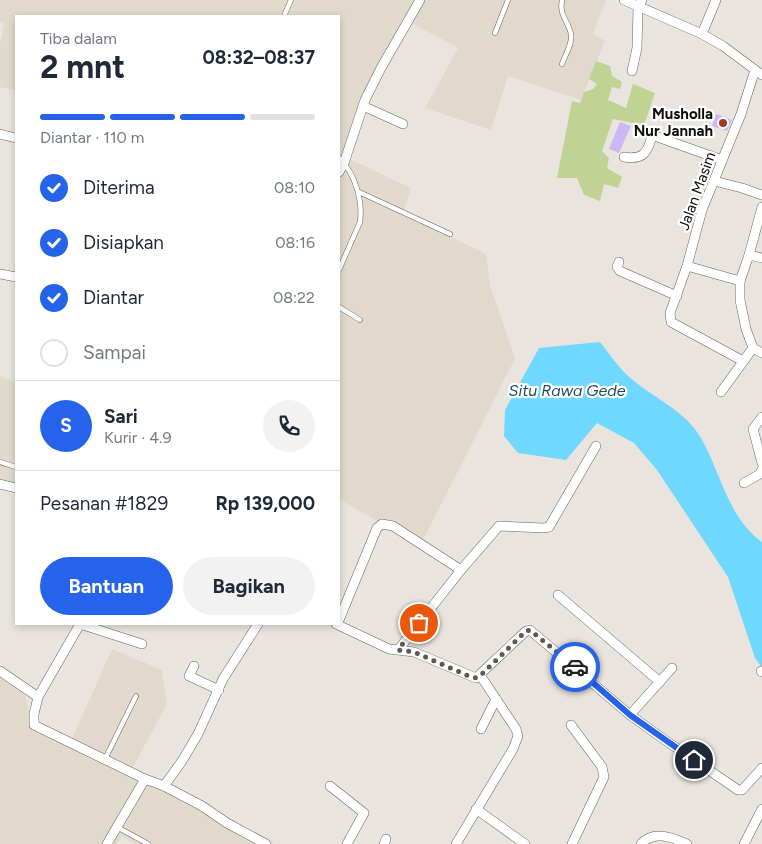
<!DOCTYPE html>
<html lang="id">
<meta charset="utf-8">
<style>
body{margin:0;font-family:Figtree,sans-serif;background:#f2f2f3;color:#1f2937;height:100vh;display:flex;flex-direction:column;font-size:19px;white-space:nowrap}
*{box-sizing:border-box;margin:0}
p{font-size:16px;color:#747a83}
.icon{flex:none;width:28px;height:28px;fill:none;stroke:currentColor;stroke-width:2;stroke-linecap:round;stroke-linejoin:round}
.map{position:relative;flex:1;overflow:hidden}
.panel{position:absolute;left:15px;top:15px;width:325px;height:610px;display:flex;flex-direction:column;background:#fff;border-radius:0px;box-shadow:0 2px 8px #0003}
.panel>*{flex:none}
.pin{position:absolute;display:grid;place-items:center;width:42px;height:42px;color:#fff;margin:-21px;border:2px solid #fff;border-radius:50%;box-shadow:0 1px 5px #0007}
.courier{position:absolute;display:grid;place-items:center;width:50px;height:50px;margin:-25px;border:4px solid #2563eb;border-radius:50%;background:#fff;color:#222;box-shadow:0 1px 6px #0007}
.head em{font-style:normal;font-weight:700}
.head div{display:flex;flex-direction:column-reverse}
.head{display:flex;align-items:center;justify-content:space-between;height:85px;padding:0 25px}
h1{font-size:32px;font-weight:700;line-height:38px}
.bar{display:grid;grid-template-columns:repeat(4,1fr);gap:8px 5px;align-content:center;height:60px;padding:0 25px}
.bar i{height:6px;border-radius:4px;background:#e0e1e3}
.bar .selected{background:#2563eb}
.bar p{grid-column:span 4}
.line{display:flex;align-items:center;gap:12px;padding:0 25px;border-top:1px solid #e0e1e3}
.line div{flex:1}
.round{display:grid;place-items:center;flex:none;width:52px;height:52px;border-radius:26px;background:#f2f2f3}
ol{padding:0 25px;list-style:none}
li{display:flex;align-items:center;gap:15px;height:55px}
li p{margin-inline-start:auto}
li .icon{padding:5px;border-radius:50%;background:#2563eb;color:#fff;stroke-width:4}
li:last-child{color:#747a83}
li i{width:28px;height:28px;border:2px solid #e0e1e3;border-radius:50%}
.primary-button{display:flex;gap:10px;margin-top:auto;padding:10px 25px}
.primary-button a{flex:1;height:58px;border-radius:30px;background:#2563eb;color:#fff;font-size:20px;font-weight:700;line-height:58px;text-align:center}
.primary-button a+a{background:#f2f2f3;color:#1f2937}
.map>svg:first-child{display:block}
.built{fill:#e1dacc}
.green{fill:#c0d392}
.water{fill:#6fd8fe}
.building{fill:#ccb8f6}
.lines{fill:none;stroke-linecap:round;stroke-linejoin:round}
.service-casing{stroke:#65625c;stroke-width:5.5}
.minor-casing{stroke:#65625c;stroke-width:10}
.service{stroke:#fff;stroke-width:4.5}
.minor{stroke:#fff;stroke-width:9}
.done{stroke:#5b5954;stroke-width:5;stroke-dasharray:0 9}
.route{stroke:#2563eb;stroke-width:6}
.poi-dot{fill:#a03720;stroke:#fff;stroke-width:2}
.labels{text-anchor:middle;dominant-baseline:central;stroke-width:4.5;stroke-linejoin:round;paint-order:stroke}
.poi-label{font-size:15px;font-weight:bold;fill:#0e0d0a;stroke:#fff;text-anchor:end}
.street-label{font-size:15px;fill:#0e0d0a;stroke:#fff}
.water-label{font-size:16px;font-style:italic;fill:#1e4c5c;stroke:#fff}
</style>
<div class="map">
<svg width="762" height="844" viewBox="0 0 762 844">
<rect width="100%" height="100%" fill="#e9e5de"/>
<g class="built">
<path d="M0,0h606l-13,34 12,7 -24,59 -73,-24 -17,54 -66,-22 33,-60 -50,-27 -65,135 68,32 -8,25 83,41 4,31 25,74 -95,187 -81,-47v-483h-323v75l-16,-4v-44l4,-19 -4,-3z"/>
<path d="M0,376l16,7v100l-16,-4z"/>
<path d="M112,649l50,21 5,34 -35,65 142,75h-141l-11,-8 -5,8h-117v-173l23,17 10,39 38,14z"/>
</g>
<path class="green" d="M596,61l14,5 2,10 10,6 -2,7 -8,-2 -4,13 18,8 7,-24 22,9 -11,32 -31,-6 -11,32 7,7 -2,10 15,9 -4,11 -14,-4 -4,17 -16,-6 -7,-17h-20l15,-77 8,2 4,-11 9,-3 4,-5 -8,-5z"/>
<path class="water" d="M600,342c9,11 18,25 29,35 24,21 56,33 72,61 20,35 27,80 61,104v126l-7,-10 -27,-81 -71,-107 -23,-27 -37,-20 -31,37 -48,-7 -14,-17 1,-26 34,-62z"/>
<g class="building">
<path d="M716,114l16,6 -5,11 -15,-5z"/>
<path d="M620,122l11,4 -12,27 -10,-4z"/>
</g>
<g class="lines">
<g class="service-casing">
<g id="service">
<path d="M284,16l7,-16"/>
<path d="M495,33l13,-33"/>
<path d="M562,64c3,-9 11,-21 9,-30 -3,-14 -12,-18 -9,-34"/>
<path d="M339,158c16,15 24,43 21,64l-21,48"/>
<path d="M359,192l91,42"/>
<path d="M339,307l21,13"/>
<path d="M0,462l16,5"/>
<path d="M105,759l31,-63"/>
<path d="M117,827l31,17"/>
</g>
</g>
<g class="minor-casing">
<g id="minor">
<path d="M624,0l78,34 21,12 39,29"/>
<path d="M702,34l14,-34"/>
<path d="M632,71l5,-23 1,-41 4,-7"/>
<path d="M363,106l40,18"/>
<path d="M0,134l16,4"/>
<path d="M624,157c19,3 24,-4 28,-22l70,25"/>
<path d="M339,172l5,-9 21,-63 16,-32 39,-68"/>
<path d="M714,181l28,7 20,7"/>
<path d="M749,255l13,3"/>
<path d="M619,262l-2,5 3,4 57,25"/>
<path d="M687,266l53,15"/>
<path d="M0,274l16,3"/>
<path d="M753,348l-7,-19 -6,-29v-19l9,-26 13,-48"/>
<path d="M743,361l-72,-39 -1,-9 17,-47 15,-56 39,-96 14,-44"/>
<path d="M721,392l32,-44 9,5"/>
<path d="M762,417l-9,12 9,34"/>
<path d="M744,483l16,-9 2,-5"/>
<path d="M0,484l16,4"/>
<path d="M558,595l102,87"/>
<path d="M339,620l38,-92 5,-4 11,2 68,44"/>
<path d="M336,624l53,25 25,3 62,26 50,-47 4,-1 100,85 35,25 73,50h4l20,-22"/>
<path d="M398,650l63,-80 38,-44 45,2 5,-1 47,-81"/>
<path d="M194,666l-5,10 30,14"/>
<path d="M0,671l38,26 -4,17v11l2,1 109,53 19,7 38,20 25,17 39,21"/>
<path d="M761,671l1,1"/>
<path d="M38,697l42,-73 62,20"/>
<path d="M630,715l42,-47"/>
<path d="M571,725l31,42 2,10 -32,67"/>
<path d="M481,729l15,-30"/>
<path d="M164,786l18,-25 16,-27 25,-55 35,-55"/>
<path d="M330,786l34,27 -17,31"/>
<path d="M476,809l49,35"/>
<path d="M107,844l38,-65"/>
<path d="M384,844l2,-5"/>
<path d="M456,844l57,-95 5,-13 -2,-7 -36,-54"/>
<path d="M641,844c12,-14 31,-7 46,0"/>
<path d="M744,844l18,-35"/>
</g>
</g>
<use href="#service" class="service"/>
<use href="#minor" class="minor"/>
</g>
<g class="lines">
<path class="done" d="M419,623l-21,27 16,2 57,25 5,1 4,-2 46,-45 4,-1 45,37"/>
<path class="route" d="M575,667l55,48 64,45"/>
</g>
<circle class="poi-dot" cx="723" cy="123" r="5"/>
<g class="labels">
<g class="poi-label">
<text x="713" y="114">Musholla<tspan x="713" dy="17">Nur Jannah</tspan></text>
</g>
<g class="street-label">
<text transform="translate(697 191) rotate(-70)">Jalan Masim</text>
</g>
<g class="water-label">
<text x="567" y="390">Situ Rawa Gede</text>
</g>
</g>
</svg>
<div class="pin" style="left:419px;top:623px;background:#ea580c"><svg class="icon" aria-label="bag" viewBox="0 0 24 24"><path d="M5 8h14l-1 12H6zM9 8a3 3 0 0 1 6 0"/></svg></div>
<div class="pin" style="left:694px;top:760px;background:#1f2937"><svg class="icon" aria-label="home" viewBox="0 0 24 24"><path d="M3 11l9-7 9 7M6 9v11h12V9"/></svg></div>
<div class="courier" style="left:575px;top:667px"><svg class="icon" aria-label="car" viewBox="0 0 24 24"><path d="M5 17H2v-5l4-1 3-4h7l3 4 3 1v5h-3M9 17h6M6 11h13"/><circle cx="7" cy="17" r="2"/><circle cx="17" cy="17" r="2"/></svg></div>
<section class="panel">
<div class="head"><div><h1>2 mnt</h1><p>Tiba dalam</p></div><em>08:32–08:37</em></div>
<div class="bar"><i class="selected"></i><i class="selected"></i><i class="selected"></i><i></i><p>Diantar · 110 m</p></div>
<ol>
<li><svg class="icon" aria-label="check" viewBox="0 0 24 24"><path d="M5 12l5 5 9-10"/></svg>Diterima<p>08:10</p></li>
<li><svg class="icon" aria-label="check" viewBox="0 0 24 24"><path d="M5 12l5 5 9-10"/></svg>Disiapkan<p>08:16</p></li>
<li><svg class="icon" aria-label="check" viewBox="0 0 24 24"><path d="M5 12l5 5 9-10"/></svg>Diantar<p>08:22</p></li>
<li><i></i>Sampai</li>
</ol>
<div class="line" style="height:90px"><b class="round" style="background:#2563eb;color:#fff">S</b><div><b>Sari</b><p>Kurir · 4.9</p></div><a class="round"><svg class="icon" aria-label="phone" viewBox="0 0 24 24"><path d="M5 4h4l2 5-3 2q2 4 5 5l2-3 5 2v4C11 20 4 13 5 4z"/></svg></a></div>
<div class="line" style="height:65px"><div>Pesanan #1829</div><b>Rp 139,000</b></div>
<div class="primary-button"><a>Bantuan</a><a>Bagikan</a></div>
</section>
</div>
